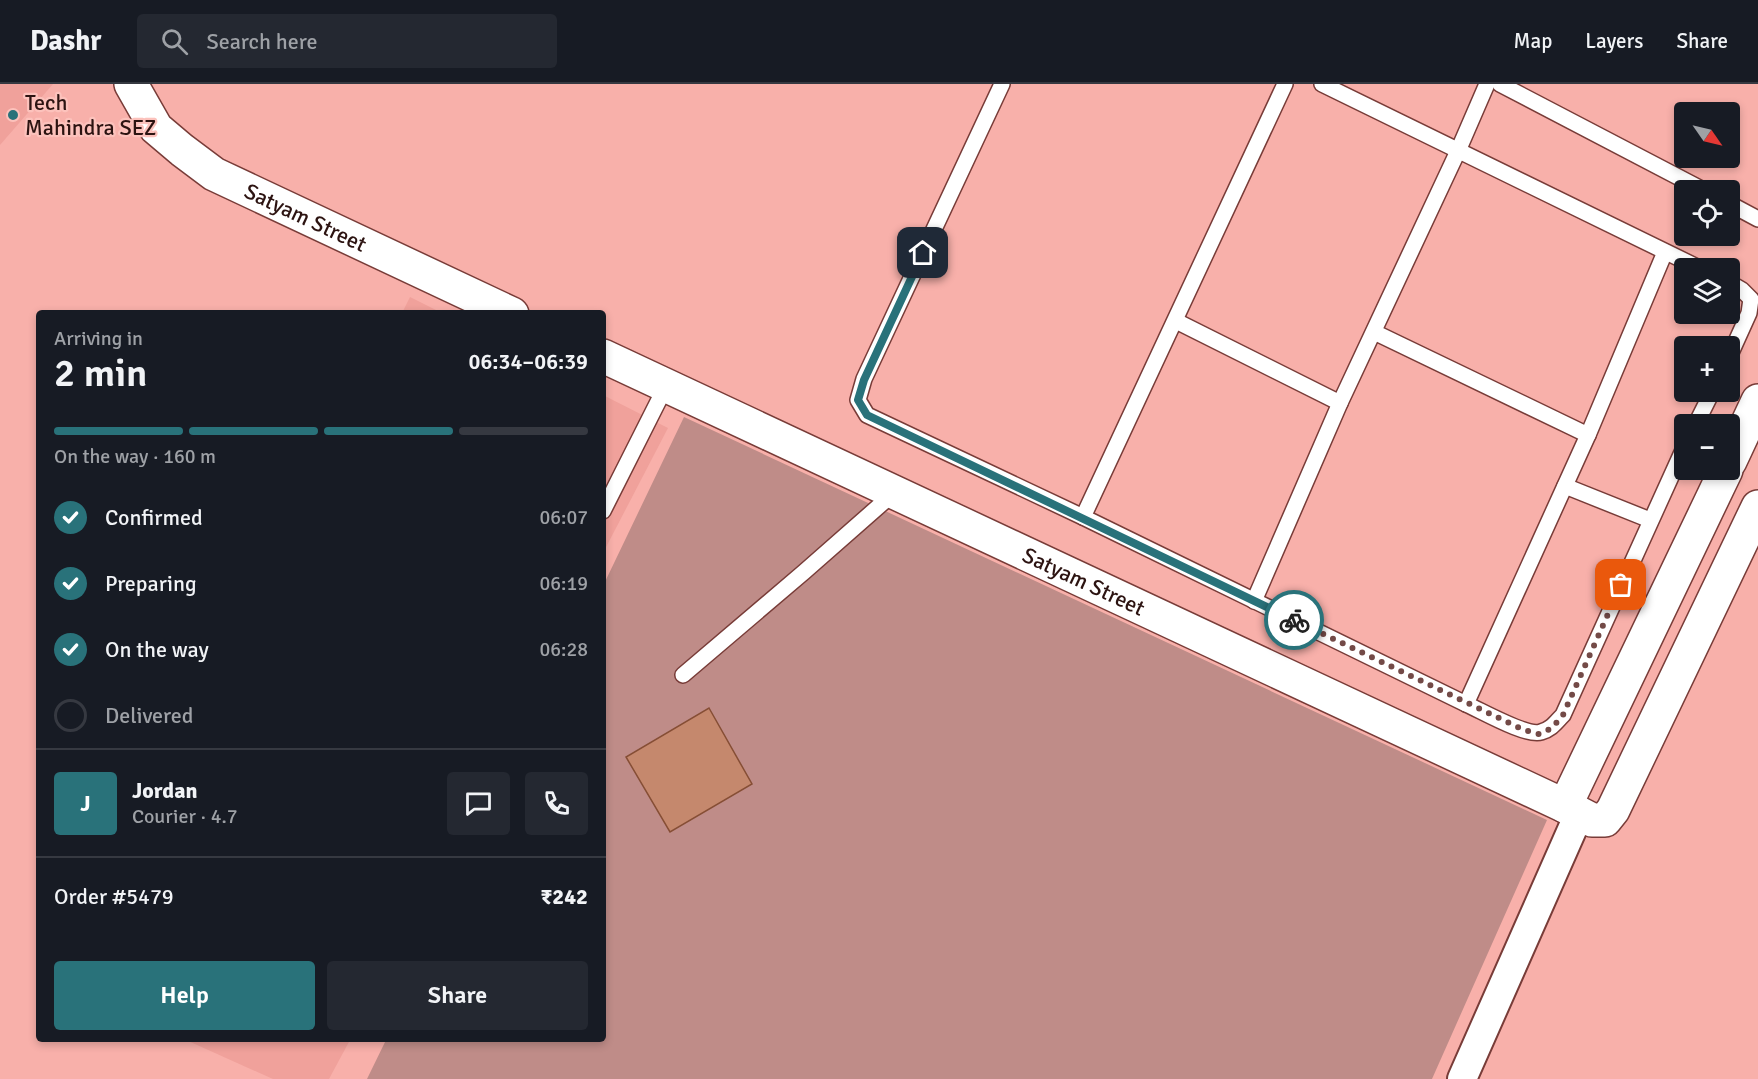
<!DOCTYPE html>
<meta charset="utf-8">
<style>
body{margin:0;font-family:Signika,sans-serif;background:#242831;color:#f1f3f6;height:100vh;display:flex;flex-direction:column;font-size:22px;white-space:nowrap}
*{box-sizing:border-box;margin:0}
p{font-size:20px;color:#9ea1a6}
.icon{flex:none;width:33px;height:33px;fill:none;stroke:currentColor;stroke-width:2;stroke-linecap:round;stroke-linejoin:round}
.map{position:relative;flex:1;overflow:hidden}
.side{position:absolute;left:36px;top:226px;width:570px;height:732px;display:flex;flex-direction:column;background:#171b24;border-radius:6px;box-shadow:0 3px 9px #0003}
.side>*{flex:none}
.needle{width:39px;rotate:124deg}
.buttons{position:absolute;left:1674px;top:18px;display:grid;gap:12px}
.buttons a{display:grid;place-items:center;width:66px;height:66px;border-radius:6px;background:#171b24;box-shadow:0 3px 9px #0003;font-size:30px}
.pin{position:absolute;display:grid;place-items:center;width:51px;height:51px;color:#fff;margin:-26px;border-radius:12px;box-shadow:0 3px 9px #0006}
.courier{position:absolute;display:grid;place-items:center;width:60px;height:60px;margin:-30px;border:4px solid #29727a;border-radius:50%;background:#fff;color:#222;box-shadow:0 2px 8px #0007}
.summary em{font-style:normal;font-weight:600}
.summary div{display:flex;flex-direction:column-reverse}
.summary{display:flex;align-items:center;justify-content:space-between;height:102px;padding:0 18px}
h1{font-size:39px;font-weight:600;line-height:45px}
.bar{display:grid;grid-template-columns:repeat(4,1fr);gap:9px 6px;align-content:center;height:72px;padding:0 18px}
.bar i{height:8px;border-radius:4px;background:#363941}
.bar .current{background:#29727a}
.bar p{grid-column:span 4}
.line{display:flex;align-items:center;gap:15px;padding:0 18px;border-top:2px solid #363941}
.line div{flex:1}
.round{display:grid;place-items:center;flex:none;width:63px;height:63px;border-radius:6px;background:#242831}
ol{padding:0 18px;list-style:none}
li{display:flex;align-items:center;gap:18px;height:66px}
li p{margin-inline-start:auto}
li .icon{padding:6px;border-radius:50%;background:#29727a;color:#fff;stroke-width:4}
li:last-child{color:#9ea1a6}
li i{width:33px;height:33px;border:3px solid #363941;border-radius:50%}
.cta{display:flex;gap:12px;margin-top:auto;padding:12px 18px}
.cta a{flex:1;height:69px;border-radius:6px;background:#29727a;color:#fff;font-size:24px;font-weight:600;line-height:69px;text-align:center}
.cta a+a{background:#242831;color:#f1f3f6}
header{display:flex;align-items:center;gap:36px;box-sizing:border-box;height:84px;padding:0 30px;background:#171b24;border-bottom:2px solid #363941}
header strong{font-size:28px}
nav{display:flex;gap:33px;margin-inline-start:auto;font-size:21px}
.search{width:420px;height:54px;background:#242831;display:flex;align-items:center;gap:15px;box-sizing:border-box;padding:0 21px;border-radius:6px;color:#9ea1a6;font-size:22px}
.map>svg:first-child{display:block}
.built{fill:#f0a19b}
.green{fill:#bf8c88}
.building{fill:#c5886d;stroke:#864e35;stroke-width:1.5}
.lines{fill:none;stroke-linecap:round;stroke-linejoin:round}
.service-casing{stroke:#783c38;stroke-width:18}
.minor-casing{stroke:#783c38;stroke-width:32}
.tertiary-casing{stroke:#783c38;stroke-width:36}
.service{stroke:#fff;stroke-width:15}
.minor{stroke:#fff;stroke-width:28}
.tertiary{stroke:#fff;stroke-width:33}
.done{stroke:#734a47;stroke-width:6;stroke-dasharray:0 10.8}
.route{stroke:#29727a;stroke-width:8}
.poi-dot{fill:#29727a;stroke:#fcc2bc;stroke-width:2}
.labels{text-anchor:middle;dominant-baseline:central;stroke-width:4.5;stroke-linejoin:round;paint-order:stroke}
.poi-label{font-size:22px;fill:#2c1311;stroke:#fcc2bc;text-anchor:start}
.street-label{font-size:22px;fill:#2c1311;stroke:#fcc2bc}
</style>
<header>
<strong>Dashr</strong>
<div class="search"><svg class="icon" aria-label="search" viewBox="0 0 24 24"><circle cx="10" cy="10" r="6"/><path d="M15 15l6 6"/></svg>Search here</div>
<nav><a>Map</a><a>Layers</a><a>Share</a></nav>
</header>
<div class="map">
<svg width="1758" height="995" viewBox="0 0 1758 995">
<rect width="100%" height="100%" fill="#f8b0aa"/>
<g class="built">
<path d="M0,0h53l-53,61z"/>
<path d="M410,213l32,16h-40z"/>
<path d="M603,311l65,33 -65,125z"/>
<path d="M186,956h164l-21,39h-56z"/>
</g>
<path class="green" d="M684,333l863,403 -115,259h-1065l19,-39h217v-454z"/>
<path class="building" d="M709,624l43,76 -82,48 -44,-75z"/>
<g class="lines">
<g class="service-casing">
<g id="service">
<path d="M1002,0l-138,295 -6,21 9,15 216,102 383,187c16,7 61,33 75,28 11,-3 15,-10 22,-17l121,-267"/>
<path d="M1322,0l377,184"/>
<path d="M1500,0l203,106"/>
<path d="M1730,120l28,15"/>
<path d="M1730,199l12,7 9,9 -2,14 -19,42"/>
<path d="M1176,237l164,82"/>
<path d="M1374,248l214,103"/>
<path d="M1696,340l16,-32"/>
<path d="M1565,402l85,34"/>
<path d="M603,427l63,-125"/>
<path d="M1083,433l202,-433"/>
<path d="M1254,517l86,-198 118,-252 29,-67"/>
<path d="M683,591l121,-103 91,-80"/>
<path d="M1466,620l122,-269 77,-183"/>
</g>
</g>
<g class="minor-casing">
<path id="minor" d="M1462,995l117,-265"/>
</g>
<g class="tertiary-casing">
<g id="tertiary">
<path id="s1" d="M131,0l25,44 26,22 32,24 298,140"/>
<path id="s2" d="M603,272l962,450"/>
<path d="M1730,377l28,-60"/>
<path d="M1726,386l-161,336 27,14h13l8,-10 145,-303"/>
</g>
</g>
<use href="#service" class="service"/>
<use href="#minor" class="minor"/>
<use href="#tertiary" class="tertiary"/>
</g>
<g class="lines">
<path class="done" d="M1294,536l230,110 15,4 13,-6 11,-13 58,-130"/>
<path class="route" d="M923,169l-59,127 -6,20 9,15 427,205"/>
</g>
<circle class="poi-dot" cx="13" cy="31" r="6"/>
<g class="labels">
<g class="poi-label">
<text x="25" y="18">Tech<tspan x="25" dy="25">Mahindra SEZ</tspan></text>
</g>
<g class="street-label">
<text stroke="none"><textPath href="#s1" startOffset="226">Satyam Street</textPath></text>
<text stroke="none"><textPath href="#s2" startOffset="531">Satyam Street</textPath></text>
</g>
</g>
</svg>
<div class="buttons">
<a><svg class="needle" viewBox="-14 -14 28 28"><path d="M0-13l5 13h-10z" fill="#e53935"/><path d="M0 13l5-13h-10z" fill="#9ea1a6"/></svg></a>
<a><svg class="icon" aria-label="locate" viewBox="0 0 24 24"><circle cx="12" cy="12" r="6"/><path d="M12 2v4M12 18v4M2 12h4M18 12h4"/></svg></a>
<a><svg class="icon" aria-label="layers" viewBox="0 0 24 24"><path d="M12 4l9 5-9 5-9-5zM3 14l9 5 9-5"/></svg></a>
<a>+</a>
<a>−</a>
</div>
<div class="pin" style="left:1621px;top:501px;background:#ea580c"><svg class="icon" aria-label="bag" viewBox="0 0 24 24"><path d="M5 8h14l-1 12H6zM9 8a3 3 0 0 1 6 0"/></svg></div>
<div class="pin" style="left:923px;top:169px;background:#1f2937"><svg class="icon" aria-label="home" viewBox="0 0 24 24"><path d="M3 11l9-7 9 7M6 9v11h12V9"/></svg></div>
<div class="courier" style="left:1294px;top:536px"><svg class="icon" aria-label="bike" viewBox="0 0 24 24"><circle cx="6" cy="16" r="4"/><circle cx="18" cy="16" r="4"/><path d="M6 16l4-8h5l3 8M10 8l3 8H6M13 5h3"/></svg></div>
<section class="side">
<div class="summary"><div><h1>2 min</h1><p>Arriving in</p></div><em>06:34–06:39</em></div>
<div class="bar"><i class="current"></i><i class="current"></i><i class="current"></i><i></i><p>On the way · 160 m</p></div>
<ol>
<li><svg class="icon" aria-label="check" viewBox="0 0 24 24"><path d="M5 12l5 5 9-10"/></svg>Confirmed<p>06:07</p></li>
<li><svg class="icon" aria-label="check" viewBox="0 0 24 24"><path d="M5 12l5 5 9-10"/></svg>Preparing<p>06:19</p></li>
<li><svg class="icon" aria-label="check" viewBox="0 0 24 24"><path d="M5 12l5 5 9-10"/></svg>On the way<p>06:28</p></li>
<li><i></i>Delivered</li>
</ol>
<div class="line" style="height:108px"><b class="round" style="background:#29727a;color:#fff">J</b><div><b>Jordan</b><p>Courier · 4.7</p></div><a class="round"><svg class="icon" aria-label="chat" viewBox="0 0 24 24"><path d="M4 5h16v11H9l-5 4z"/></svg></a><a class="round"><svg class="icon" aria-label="phone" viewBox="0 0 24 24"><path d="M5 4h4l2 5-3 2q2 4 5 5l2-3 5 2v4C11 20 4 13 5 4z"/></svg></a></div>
<div class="line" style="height:78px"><div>Order #5479</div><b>₹242</b></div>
<div class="cta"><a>Help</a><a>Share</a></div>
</section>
</div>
